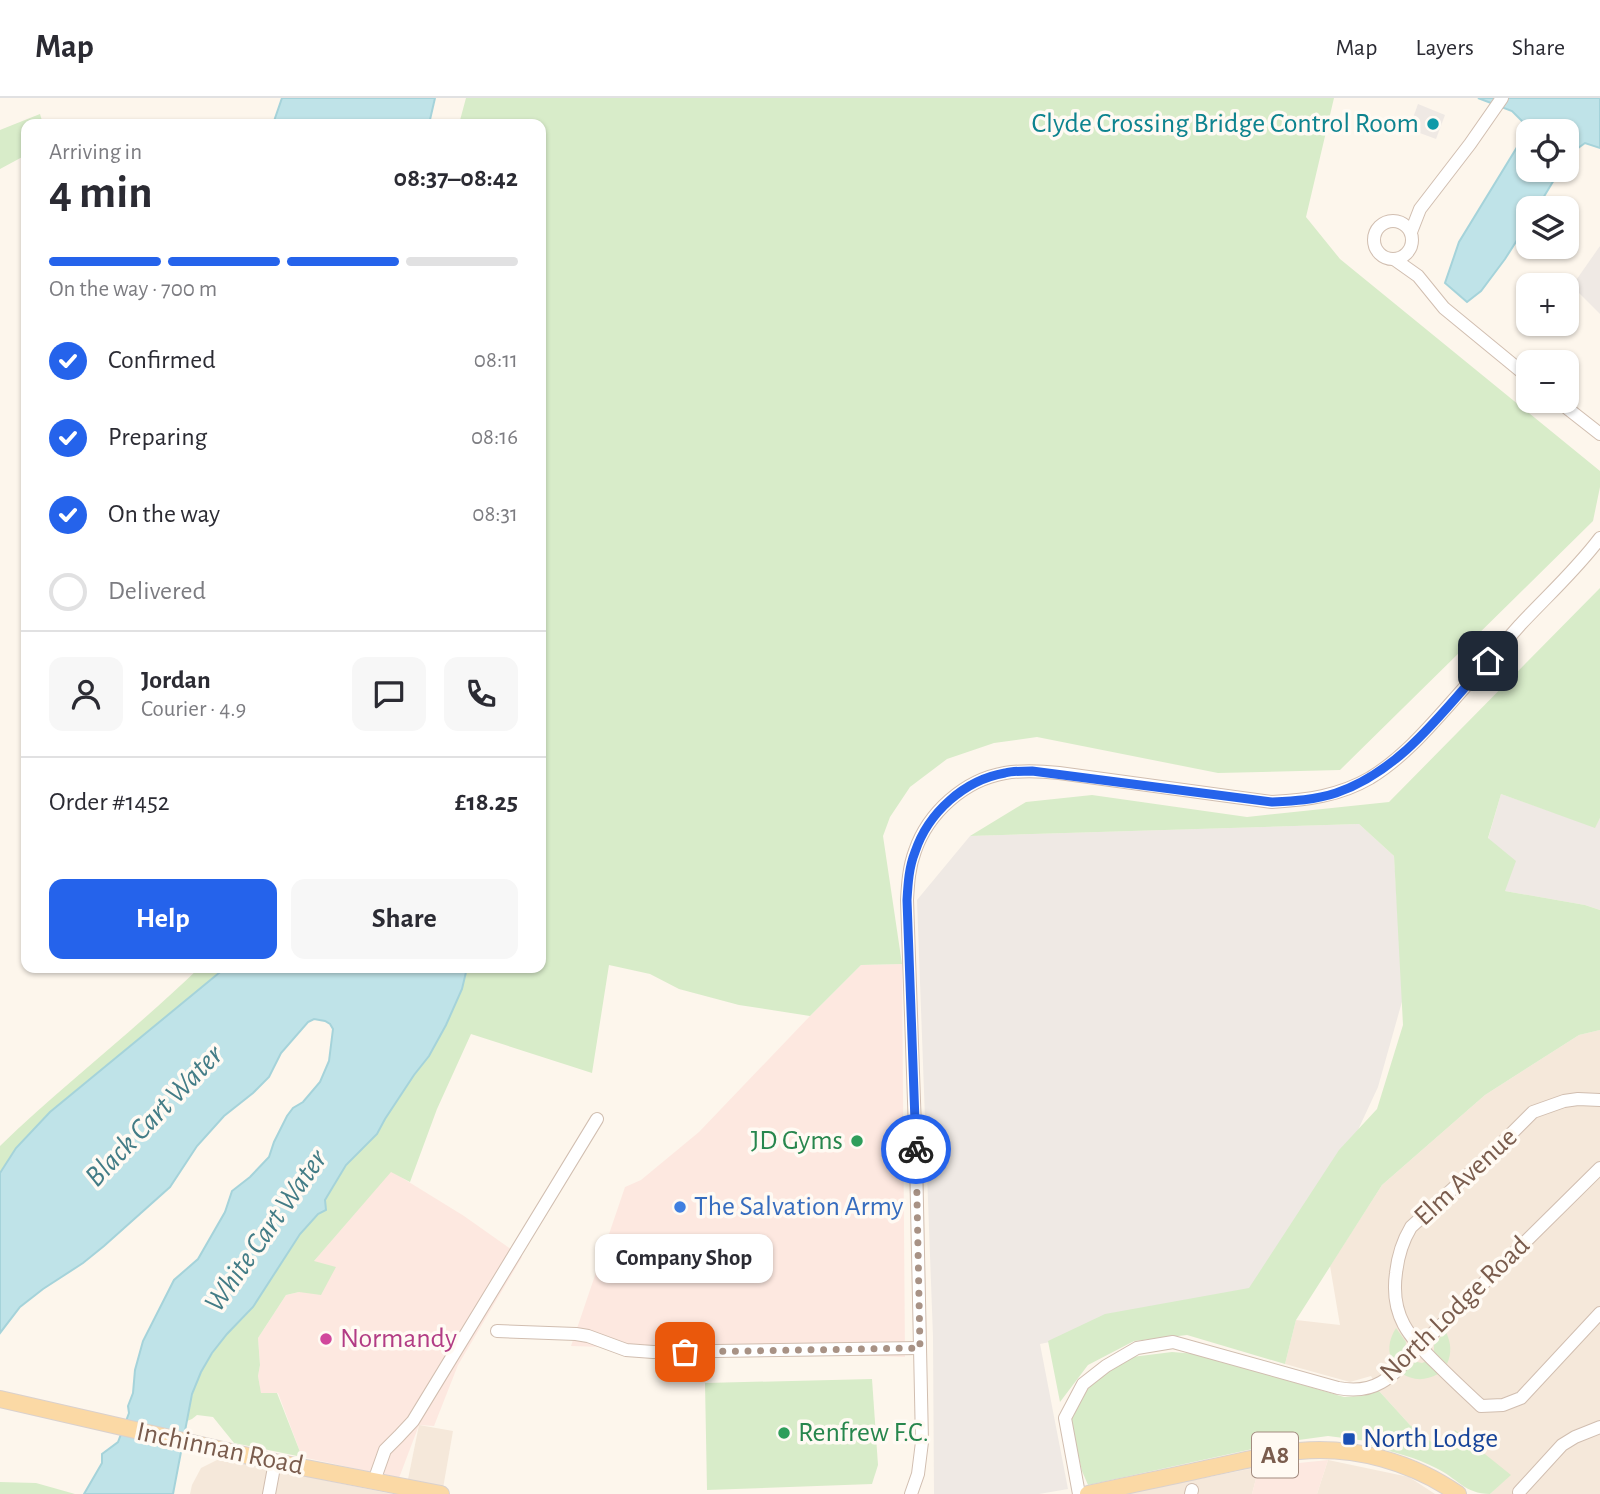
<!DOCTYPE html>
<meta charset="utf-8">
<style>
body{margin:0;font-family:"Alegreya Sans",sans-serif;background:#f7f7f7;color:#2b2b33;height:100vh;display:flex;flex-direction:column;font-size:26px;white-space:nowrap}
*{box-sizing:border-box;margin:0}
p{font-size:23px;color:#7c7c81}
.icon{flex:none;width:38px;height:38px;fill:none;stroke:currentColor;stroke-width:2;stroke-linecap:round;stroke-linejoin:round}
.map{position:relative;flex:1;overflow:hidden}
.sheet{position:absolute;left:21px;top:21px;width:525px;height:854px;display:flex;flex-direction:column;background:#fff;border-radius:14px;box-shadow:0 2px 5px #0004}
.sheet>*{flex:none}
.fabs{position:absolute;left:1516px;top:21px;display:grid;gap:14px}
.fabs a{display:grid;place-items:center;width:63px;height:63px;border-radius:14px;background:#fff;box-shadow:0 2px 5px #0004;font-size:35px}
.pin{position:absolute;display:grid;place-items:center;width:60px;height:60px;color:#fff;margin:-30px;border-radius:14px;box-shadow:0 4px 10px #0006}
.courier{position:absolute;display:grid;place-items:center;width:70px;height:70px;margin:-35px;border:5px solid #2563eb;border-radius:50%;background:#fff;color:#222;box-shadow:0 2px 9px #0007}
.bubble{position:absolute;height:49px;border-radius:14px;background:#fff;box-shadow:0 2px 5px #0004;font-size:23px;font-weight:600;line-height:49px;text-align:center}
.overview em{font-style:normal;font-weight:600}
.overview div{display:flex;flex-direction:column-reverse}
.overview{display:flex;align-items:center;justify-content:space-between;height:119px;padding:0 28px}
h1{font-size:46px;font-weight:600;line-height:52px}
.bar{display:grid;grid-template-columns:repeat(4,1fr);gap:10px 7px;align-content:center;height:84px;padding:0 28px}
.bar i{height:9px;border-radius:5px;background:#e1e1e2}
.bar .on{background:#2563eb}
.bar p{grid-column:span 4}
.line{display:flex;align-items:center;gap:18px;padding:0 28px;border-top:2px solid #e1e1e2}
.line div{flex:1}
.round{display:grid;place-items:center;flex:none;width:74px;height:74px;border-radius:14px;background:#f7f7f7}
ol{padding:0 28px;list-style:none}
li{display:flex;align-items:center;gap:21px;height:77px}
li p{margin-inline-start:auto}
li .icon{padding:7px;border-radius:50%;background:#2563eb;color:#fff;stroke-width:4}
li:last-child{color:#7c7c81}
li i{width:38px;height:38px;border:4px solid #e1e1e2;border-radius:50%}
.cta{display:flex;gap:14px;margin-top:auto;padding:14px 28px}
.cta a{flex:1;height:80px;border-radius:14px;background:#2563eb;color:#fff;font-size:28px;font-weight:600;line-height:80px;text-align:center}
.cta a+a{background:#f7f7f7;color:#2b2b33}
header{display:flex;align-items:center;gap:42px;box-sizing:border-box;height:98px;padding:0 35px;background:#fff;border-bottom:2px solid #e1e1e2}
header strong{font-size:33px}
nav{display:flex;gap:38px;margin-inline-start:auto;font-size:24px}
.map>svg:first-child{display:block}
.residential{fill:#f5e8da}
.commercial{fill:#fde8e0}
.industrial{fill:#efe9e4}
.green{fill:#d8ecc9}
.water{fill:#bfe3e8;stroke:#a5d3da;stroke-width:2}
.lines{fill:none;stroke-linecap:round;stroke-linejoin:round}
.minor-casing{stroke:#d1beb0;stroke-width:14}
.major-casing{stroke:#dad1cd;stroke-width:18}
.minor{stroke:#fff;stroke-width:12}
.major{stroke:#fbd9a5;stroke-width:16}
.done{stroke:#a89285;stroke-width:7;stroke-dasharray:0 12.6}
.route{stroke:#2563eb;stroke-width:9}
.culture-dot{fill:#0f9aa8;stroke:#fffaf3;stroke-width:2.5}
.leisure-dot{fill:#2e9e5b;stroke:#fffaf3;stroke-width:2.5}
.shop-dot{fill:#3f7fe0;stroke:#fffaf3;stroke-width:2.5}
.hotel-dot{fill:#d1479c;stroke:#fffaf3;stroke-width:2.5}
.transit-dot{fill:#1a4fb4;stroke:#fffaf3;stroke-width:2.5}
.labels{text-anchor:middle;dominant-baseline:central;stroke-width:7;stroke-linejoin:round;paint-order:stroke}
.shield{fill:#fffaf3;stroke:#a28b7f;stroke-width:2}
.shield-label{font-size:26px;font-weight:bold;fill:#7a5c4d}
.culture-label{font-size:28px;fill:#0d838f;stroke:#fffaf3;text-anchor:end}
.leisure-label{font-size:28px;fill:#27864d;stroke:#fffaf3;text-anchor:end}
.street-label{font-size:28px;fill:#7a5c4d;stroke:#fffaf3}
.shop-label{font-size:28px;fill:#366cbe;stroke:#fffaf3;text-anchor:start}
.hotel-label{font-size:28px;fill:#b23c85;stroke:#fffaf3;text-anchor:start}
.transit-label{font-size:28px;fill:#164399;stroke:#fffaf3;text-anchor:start}
.water-label{font-size:30px;font-style:italic;fill:#437c86;stroke:#fffaf3}
</style>
<header>
<strong>Map</strong>
<nav><a>Map</a><a>Layers</a><a>Share</a></nav>
</header>
<div class="map">
<svg width="1600" height="1396" viewBox="0 0 1600 1396">
<rect width="100%" height="100%" fill="#fdf6ec"/>
<g class="residential">
<path d="M1600,932v464h-110l20,-19 -72,-28 -28,-22 -31,-34 -8,-15 -21,6 -65,-18 11,-44 44,5 -10,-59 52,-81 103,-90 94,-60z"/>
<path d="M419,1327l34,6 -11,63h-37z"/>
<path d="M219,1361l173,35h-202l2,-9 9,-17z"/>
<path d="M1328,1362l81,17 26,17h-118z"/>
<path d="M1259,1369l-7,27h-128z"/>
</g>
<g class="commercial">
<path d="M902,866l3,393 -334,-11 54,-159 16,-7 58,-48 111,-116 51,-51z"/>
<path d="M391,1073l73,45 58,41 -64,108 -24,61 -15,-1 -20,53 -97,-21 -24,-64 -17,1 -3,-18 2,-11 -2,-27 28,-43 13,-3 14,-30z"/>
<path d="M1328,1362l-11,34h-65l7,-27z"/>
</g>
<g class="industrial">
<path d="M1418,6l27,11 -9,24 -27,-10z"/>
<path d="M1600,148v68l-28,-28z"/>
<path d="M1501,696l94,33 5,-9v92l-15,-5 -80,-14 -17,-52z"/>
<path d="M1359,726l35,32 9,142 -25,89 -27,58 -97,155 -214,44 28,145 -29,5h-105l-1,-157 -16,-437 53,-64z"/>
</g>
<g class="green">
<path d="M466,0h868l-28,119 34,42 260,212v16l-7,34 -253,249 -122,3 -181,-36 -43,6 -47,16 -37,28 -20,30 -7,19 19,128 -41,1 -51,51 -71,-11 -60,-16 -29,-15 -41,-9 -17,108 -121,-39 -34,75 -27,73 -19,-10 -77,89 22,6 -15,28 -22,-3 -13,3 -28,43 2,27 -2,11 3,17h16l25,64 -68,-14 -21,-26 -16,-2 -5,4 -5,2c3,-19 7,-36 16,-52 7,-13 15,-25 25,-36 9,-9 19,-17 26,-28 20,-28 41,-79 72,-95l-1,-10 21,-35 31,-31 8,-15 29,-44 15,-19 17,-31 16,-36 5,-21h74v-844h-82z"/>
<path d="M40,16l3,10h-17v31l-26,14v-39z"/>
<path d="M1600,490v230l-5,10 -94,-34 -13,44 28,23 -11,30 80,14 15,5v120l-21,5 -94,60 -103,90 -86,135 -11,44 -98,-29 -53,6 -46,24 -28,37 -12,-61 57,-27 144,-26 90,-138 38,-41 26,-84 -9,-169 -35,-32 -389,12 56,-34 66,-7 155,22 142,-15z"/>
<path d="M199,870h26l-175,144 -34,36 -16,25v-27c64,-62 135,-116 199,-178z"/>
<path d="M1396,1230l10,14 -1,8 1,4 -12,12c-7,-14 -6,-25 2,-38z"/>
<path d="M1446,1234c5,11 6,20 1,32l-13,-12v-9z"/>
<path d="M1172,1254l25,2 147,43 18,-1 17,-5 31,34 28,22 17,-17 56,45 -21,19c-25,0 -33,-16 -54,-26 -21,-11 -43,-16 -65,-22l-4,-5 -39,-5 -44,6 -196,43 -6,-14 -10,-44 -1,-13 12,-23 18,-17 31,-17z"/>
<path d="M1413,1263l9,2 5,-2 11,13c-13,7 -25,7 -37,-1z"/>
<path d="M872,1281l6,86 -6,19 -165,6 -2,-107z"/>
<path d="M0,1384l36,1 39,11h-75z"/>
</g>
<g class="water">
<path d="M282,0h153l-6,26h-156z"/>
<path d="M1478,0h122v50l-15,-5 -15,11 -4,6v-29h-38v39h32l-23,38h-9v15l-23,36 -24,32 -14,11 -22,-19 14,-41 63,-103 5,-13 -15,-15z"/>
<path d="M225,870h242l-5,21 -16,36 -17,31 -15,19 -29,44 -8,15 -31,31 -21,35 1,10 -8,4 -18,20 -47,73 -26,27 -15,19 -11,19 -9,22 -19,100h-89l18,-31v-9l16,-12 11,-29 -1,-7 5,-13 2,-23 8,-29 31,-61 24,-21 27,-47 7,-21 18,-14 19,-20 5,-15 13,-26 6,-8 10,-6 17,-20 9,-21 4,-32 -3,-5 -5,-3 -11,-2 -6,3 -27,31 -12,24 -16,16 -29,23 -27,30 -27,41 -66,59 -21,17 -40,26 -23,18 -20,26v-160l16,-25 34,-36z"/>
</g>
<g class="lines">
<g class="minor-casing">
<g id="minor">
<circle cx="1393" cy="142" r="19"/>
<path d="M1411,134l9,-23 50,-65 32,-46"/>
<path d="M1394,161l24,17 26,32 84,69"/>
<path d="M1558,303l42,33"/>
<path d="M1600,1002l-22,-1 -14,2 -31,11 -42,42 -80,73c-9,15 -13,28 -15,46 -6,43 13,64 42,92 14,14 29,28 43,41l22,-1 18,-7 79,-85"/>
<path d="M497,1233l79,3 12,2 38,14 27,2 267,-4"/>
<path d="M374,1383l11,-31 14,-14 14,-15 184,-302"/>
<path d="M1519,1394l43,-47 13,-8 25,-10"/>
<path d="M269,1396l6,-32"/>
<path d="M911,1396l7,-20 4,-32 -6,-284 -9,-258c1,-17 2,-33 8,-49 13,-38 49,-71 90,-78 18,-3 36,-2 54,0l213,29c35,-2 67,-6 98,-24 31,-19 55,-46 79,-73 23,-26 47,-53 71,-80 27,-29 56,-55 80,-87"/>
<path d="M1079,1396l-14,-76 18,-34 23,-18 31,-18 36,-6 165,46c40,8 56,-14 81,-41l181,-179"/>
<path d="M1191,1396l1,-4"/>
</g>
</g>
<g class="major-casing">
<g id="major">
<path d="M0,1301l275,63 166,32"/>
<path d="M1088,1396c40,-9 81,-17 121,-26 30,-6 60,-14 90,-17 56,-5 113,11 159,43"/>
</g>
</g>
<use href="#minor" class="minor"/>
<use href="#major" class="major"/>
</g>
<g class="lines">
<path class="done" d="M685,1254l235,-4 -4,-199"/>
<path class="route" d="M916,1051l-9,-249c1,-17 2,-33 8,-48 13,-39 49,-72 90,-79 8,-2 18,-2 27,-2l240,31c21,-1 43,-2 64,-9 65,-22 107,-82 152,-132"/>
</g>
<circle class="culture-dot" cx="1433" cy="26" r="7"/>
<g class="leisure-dot">
<circle cx="857" cy="1043" r="7"/>
<circle cx="784" cy="1335" r="7"/>
</g>
<circle class="shop-dot" cx="680" cy="1109" r="7"/>
<circle class="hotel-dot" cx="326" cy="1241" r="7"/>
<rect class="transit-dot" x="1342" y="1334" width="14" height="14" rx="3.5"/>
<g class="labels">
<rect class="shield" x="1252" y="1334.5" width="46" height="45" rx="5"/>
<g class="shield-label">
<text x="1275" y="1357">A8</text>
</g>
<g class="culture-label">
<text x="1419" y="26">Clyde Crossing Bridge Control Room</text>
</g>
<g class="leisure-label">
<text x="843" y="1043">JD Gyms</text>
<text x="798" y="1335" text-anchor="start">Renfrew F.C.</text>
</g>
<g class="street-label">
<text transform="translate(1466 1079) rotate(-43)">Elm Avenue</text>
<text transform="translate(1455 1211) rotate(-44)">North Lodge Road</text>
<text transform="translate(220 1351) rotate(12)">Inchinnan Road</text>
</g>
<g class="shop-label">
<text x="694" y="1109">The Salvation Army</text>
</g>
<g class="hotel-label">
<text x="340" y="1241">Normandy</text>
</g>
<g class="transit-label">
<text x="1363" y="1341">North Lodge</text>
</g>
<g class="water-label">
<text transform="translate(154 1018) rotate(-46)">Black Cart Water</text>
<text transform="translate(266 1133) rotate(-55)">White Cart Water</text>
</g>
</g>
</svg>
<div class="fabs">
<a><svg class="icon" aria-label="locate" viewBox="0 0 24 24"><circle cx="12" cy="12" r="6"/><path d="M12 2v4M12 18v4M2 12h4M18 12h4"/></svg></a>
<a><svg class="icon" aria-label="layers" viewBox="0 0 24 24"><path d="M12 4l9 5-9 5-9-5zM3 14l9 5 9-5"/></svg></a>
<a>+</a>
<a>−</a>
</div>
<div class="pin" style="left:685px;top:1254px;background:#ea580c"><svg class="icon" aria-label="bag" viewBox="0 0 24 24"><path d="M5 8h14l-1 12H6zM9 8a3 3 0 0 1 6 0"/></svg></div>
<div class="pin" style="left:1488px;top:563px;background:#1f2937"><svg class="icon" aria-label="home" viewBox="0 0 24 24"><path d="M3 11l9-7 9 7M6 9v11h12V9"/></svg></div>
<div class="courier" style="left:916px;top:1051px"><svg class="icon" aria-label="bike" viewBox="0 0 24 24"><circle cx="6" cy="16" r="4"/><circle cx="18" cy="16" r="4"/><path d="M6 16l4-8h5l3 8M10 8l3 8H6M13 5h3"/></svg></div>
<div class="bubble" style="left:595px;top:1136px;width:178px">Company Shop</div>
<section class="sheet">
<div class="overview"><div><h1>4 min</h1><p>Arriving in</p></div><em>08:37–08:42</em></div>
<div class="bar"><i class="on"></i><i class="on"></i><i class="on"></i><i></i><p>On the way · 700 m</p></div>
<ol>
<li><svg class="icon" aria-label="check" viewBox="0 0 24 24"><path d="M5 12l5 5 9-10"/></svg>Confirmed<p>08:11</p></li>
<li><svg class="icon" aria-label="check" viewBox="0 0 24 24"><path d="M5 12l5 5 9-10"/></svg>Preparing<p>08:16</p></li>
<li><svg class="icon" aria-label="check" viewBox="0 0 24 24"><path d="M5 12l5 5 9-10"/></svg>On the way<p>08:31</p></li>
<li><i></i>Delivered</li>
</ol>
<div class="line" style="height:126px"><a class="round"><svg class="icon" aria-label="person" viewBox="0 0 24 24"><circle cx="12" cy="8" r="4"/><path d="M4 21q1-7 8-7t8 7"/></svg></a><div><b>Jordan</b><p>Courier · 4.9</p></div><a class="round"><svg class="icon" aria-label="chat" viewBox="0 0 24 24"><path d="M4 5h16v11H9l-5 4z"/></svg></a><a class="round"><svg class="icon" aria-label="phone" viewBox="0 0 24 24"><path d="M5 4h4l2 5-3 2q2 4 5 5l2-3 5 2v4C11 20 4 13 5 4z"/></svg></a></div>
<div class="line" style="height:91px"><div>Order #1452</div><b>£18.25</b></div>
<div class="cta"><a>Help</a><a>Share</a></div>
</section>
</div>
